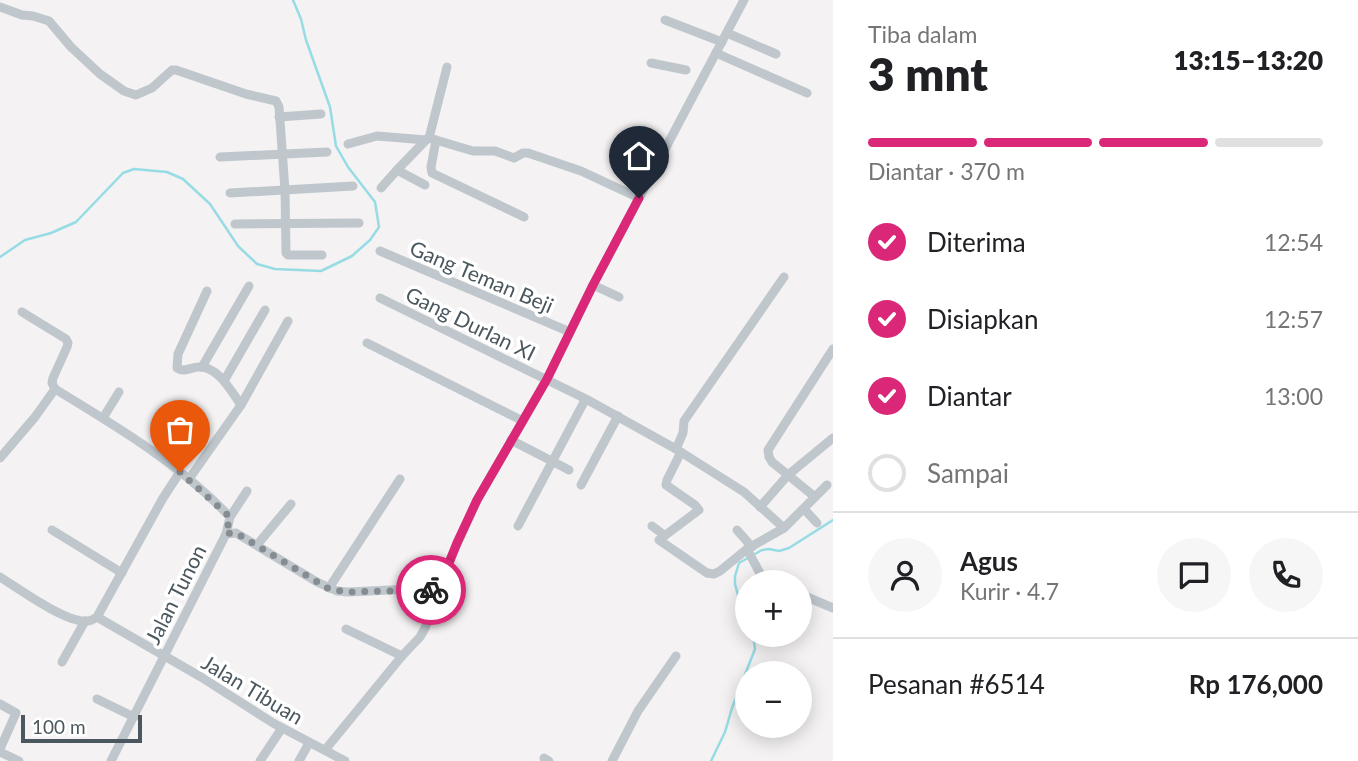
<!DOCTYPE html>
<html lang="id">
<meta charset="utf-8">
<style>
body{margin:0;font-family:Lato,sans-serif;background:#f6f6f6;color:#202124;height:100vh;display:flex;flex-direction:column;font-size:26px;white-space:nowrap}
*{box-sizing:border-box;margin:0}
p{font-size:23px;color:#757577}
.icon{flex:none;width:38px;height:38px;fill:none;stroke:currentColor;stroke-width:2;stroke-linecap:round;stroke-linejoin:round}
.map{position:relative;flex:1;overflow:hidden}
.sheet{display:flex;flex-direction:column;background:#fff;width:525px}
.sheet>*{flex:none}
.tools{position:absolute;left:735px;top:570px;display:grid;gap:14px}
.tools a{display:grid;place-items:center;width:77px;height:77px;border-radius:50%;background:#fff;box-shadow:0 4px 18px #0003;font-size:35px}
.scale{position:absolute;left:21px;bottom:18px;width:121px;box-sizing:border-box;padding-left:7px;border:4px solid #4b575e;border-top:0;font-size:19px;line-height:24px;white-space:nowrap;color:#4b575e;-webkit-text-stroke:5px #fff;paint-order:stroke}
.pin{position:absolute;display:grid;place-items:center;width:60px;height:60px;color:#fff;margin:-72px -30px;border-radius:50% 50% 50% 0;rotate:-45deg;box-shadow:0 0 7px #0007}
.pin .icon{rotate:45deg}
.courier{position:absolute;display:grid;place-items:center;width:70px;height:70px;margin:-35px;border:5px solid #db2777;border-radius:50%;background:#fff;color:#222;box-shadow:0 2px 9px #0007}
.headline em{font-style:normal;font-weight:800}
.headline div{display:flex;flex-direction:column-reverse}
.headline{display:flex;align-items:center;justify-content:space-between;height:119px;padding:0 35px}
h1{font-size:46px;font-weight:800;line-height:52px}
.bar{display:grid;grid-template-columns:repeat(4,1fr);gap:10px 7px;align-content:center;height:84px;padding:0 35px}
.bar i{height:9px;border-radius:5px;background:#e0e0e0}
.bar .on{background:#db2777}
.bar p{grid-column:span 4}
.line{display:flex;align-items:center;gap:18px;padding:0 35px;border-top:2px solid #e0e0e0}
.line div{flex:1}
.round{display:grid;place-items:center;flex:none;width:74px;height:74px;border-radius:37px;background:#f6f6f6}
ol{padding:0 35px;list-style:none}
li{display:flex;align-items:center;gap:21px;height:77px}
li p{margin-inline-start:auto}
li .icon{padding:7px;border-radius:50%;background:#db2777;color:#fff;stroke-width:4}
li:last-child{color:#757577}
li i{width:38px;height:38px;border:4px solid #e0e0e0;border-radius:50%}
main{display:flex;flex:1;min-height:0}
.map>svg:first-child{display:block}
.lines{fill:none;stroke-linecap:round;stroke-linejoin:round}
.stream{stroke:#97dce5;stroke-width:2.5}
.minor{stroke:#bfc7cd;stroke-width:9}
.done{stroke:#868d92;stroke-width:7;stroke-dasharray:0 12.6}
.route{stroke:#db2777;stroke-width:9}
.labels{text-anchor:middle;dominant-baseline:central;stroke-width:7;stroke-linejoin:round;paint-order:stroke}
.street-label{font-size:21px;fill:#4b575e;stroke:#fff}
</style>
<main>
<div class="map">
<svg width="833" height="761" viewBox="0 0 833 761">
<rect width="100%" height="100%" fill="#f4f2f2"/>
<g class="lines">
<g class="stream">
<path d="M0,257l25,-17 26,-7 25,-11 47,-49 11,-4 33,3 16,7 27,25 28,42 19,18 18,5 46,2 31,-15 18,-16 9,-13 -4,-25 -27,-35 -12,-21 -6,-39 -24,-67 -5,-21 -8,-19"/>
<path d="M747,625l-2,-4 -10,-37v-8l4,-13 23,-13 7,-1 10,2 10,-3 44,-28"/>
<path d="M711,761l14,-29 7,-24 23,-59 -2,-14"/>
</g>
<g class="minor">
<path d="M0,7l22,8 11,1 16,5 22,26 29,27 24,17 12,4 16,-7 20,-18h4l70,24 30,7 3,6 6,83 1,63 2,2h34"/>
<path d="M665,20l57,22"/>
<path d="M727,33l49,21"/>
<path d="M716,53l91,40"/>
<path d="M651,63l35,7"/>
<path d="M279,117l42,-3"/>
<path d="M429,138l18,-71"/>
<path d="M436,140l-5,27 1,6 92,44"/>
<path d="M348,144l29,-8 49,4 3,-2 44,13h22l19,7 9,-5h5l53,18 58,27"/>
<path d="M220,157l107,-5"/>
<path d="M425,185l-28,-15 29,-30"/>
<path d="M381,188l16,-18"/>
<path d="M230,193l123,-7"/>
<path d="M235,224l124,-1"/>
<path d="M380,251l190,81"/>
<path d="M593,285l26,12"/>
<path d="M207,291l-29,63 -1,14c9,5 13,-1 22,-1 19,-1 32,24 42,38"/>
<path d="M380,298l206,101 90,50 68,43 40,36 -37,21 -27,22 -6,3 -7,-1 -48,-33 40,-30 -4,-5 -29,-20 1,-5 14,-28"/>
<path d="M367,343l156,78"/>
<path d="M202,367l47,-81"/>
<path d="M224,381l41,-71"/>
<path d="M55,389c61,37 125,75 175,128l-4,17 -115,227"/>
<path d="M103,418l16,-26"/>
<path d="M511,440l58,30"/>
<path d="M676,449l7,-16 1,-12 100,-144"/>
<path d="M0,458l35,-41 20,-28 -3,-6 1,-5 14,-31 1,-4 -2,-4 -44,-27"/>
<path d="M189,479l52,-74 47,-84"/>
<path d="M581,485l37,-69"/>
<path d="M815,497l12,-12"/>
<path d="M760,507l28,-32 45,-37"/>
<path d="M804,509l13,14"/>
<path d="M230,517l17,-26"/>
<path d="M518,526l66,-124"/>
<path d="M652,526l12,9"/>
<path d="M784,528l31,-31 -43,-35 -3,-5 -1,-7 65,-101"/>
<path d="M52,530l70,43"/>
<path d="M737,530l15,17"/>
<path d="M226,534l10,-1 81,49 20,9 11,1 64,-3 26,1"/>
<path d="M257,545l34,-41"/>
<path d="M747,549l15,28 12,6"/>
<path d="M0,577c19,12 66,46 87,44 5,0 5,-1 10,-4l66,-119 17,-26"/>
<path d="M329,588l71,-109"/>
<path d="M800,594l33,14"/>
<path d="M97,617l104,60 72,46 72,38"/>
<path d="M346,629l56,27"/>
<path d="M62,662l23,-41"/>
<path d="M97,699l37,18"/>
<path d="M0,704l16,9 -16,36"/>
<path d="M325,750l77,-94 18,-19 5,-9 8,-19 12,-38 32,-71 70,-121 46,-94 151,-285"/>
<path d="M0,752l19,9"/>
<path d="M544,758l5,3"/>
<path d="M260,761l22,-33"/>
<path d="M299,761l10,-18"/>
<path d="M612,761l26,-50 38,-55"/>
</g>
</g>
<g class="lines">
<path class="done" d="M180,472l50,45 -4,17 4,-1h6l93,56 19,3 83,-2"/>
<path class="route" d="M431,590h7l19,-47 20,-43 70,-121 46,-94 46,-87"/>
</g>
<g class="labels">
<g class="street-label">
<text transform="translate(482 276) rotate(23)">Gang Teman Beji</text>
<text transform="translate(471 323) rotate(26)">Gang DurIan XI</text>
<text transform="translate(175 594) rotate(-63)">Jalan Tunon</text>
<text transform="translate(253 689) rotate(31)">Jalan Tibuan</text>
</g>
</g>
</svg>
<div class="tools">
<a>+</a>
<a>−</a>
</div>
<div class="scale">100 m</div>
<div class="pin" style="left:180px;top:472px;background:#ea580c"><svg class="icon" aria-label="bag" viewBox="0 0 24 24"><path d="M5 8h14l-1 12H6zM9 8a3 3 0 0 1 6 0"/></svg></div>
<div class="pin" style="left:639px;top:198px;background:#1f2937"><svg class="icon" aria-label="home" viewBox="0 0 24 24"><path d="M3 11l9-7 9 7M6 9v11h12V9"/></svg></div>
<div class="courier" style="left:431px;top:590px"><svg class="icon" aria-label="bike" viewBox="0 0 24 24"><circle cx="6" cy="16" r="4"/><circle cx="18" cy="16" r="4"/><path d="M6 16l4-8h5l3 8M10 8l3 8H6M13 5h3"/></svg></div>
</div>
<section class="sheet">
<div class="headline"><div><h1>3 mnt</h1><p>Tiba dalam</p></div><em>13:15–13:20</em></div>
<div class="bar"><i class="on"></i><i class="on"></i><i class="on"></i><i></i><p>Diantar · 370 m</p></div>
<ol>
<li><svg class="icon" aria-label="check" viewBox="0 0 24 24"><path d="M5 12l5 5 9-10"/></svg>Diterima<p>12:54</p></li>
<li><svg class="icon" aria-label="check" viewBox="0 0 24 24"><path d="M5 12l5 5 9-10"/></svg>Disiapkan<p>12:57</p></li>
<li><svg class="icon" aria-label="check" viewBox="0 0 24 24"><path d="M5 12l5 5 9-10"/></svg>Diantar<p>13:00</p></li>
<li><i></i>Sampai</li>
</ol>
<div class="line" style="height:126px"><a class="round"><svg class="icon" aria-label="person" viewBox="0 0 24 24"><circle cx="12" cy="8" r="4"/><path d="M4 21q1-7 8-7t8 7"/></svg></a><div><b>Agus</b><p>Kurir · 4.7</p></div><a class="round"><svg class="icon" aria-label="chat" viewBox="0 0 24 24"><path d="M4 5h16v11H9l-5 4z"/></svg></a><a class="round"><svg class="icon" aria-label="phone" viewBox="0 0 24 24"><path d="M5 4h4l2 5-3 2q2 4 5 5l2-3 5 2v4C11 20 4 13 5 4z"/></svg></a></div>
<div class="line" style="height:91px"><div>Pesanan #6514</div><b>Rp 176,000</b></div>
</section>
</main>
